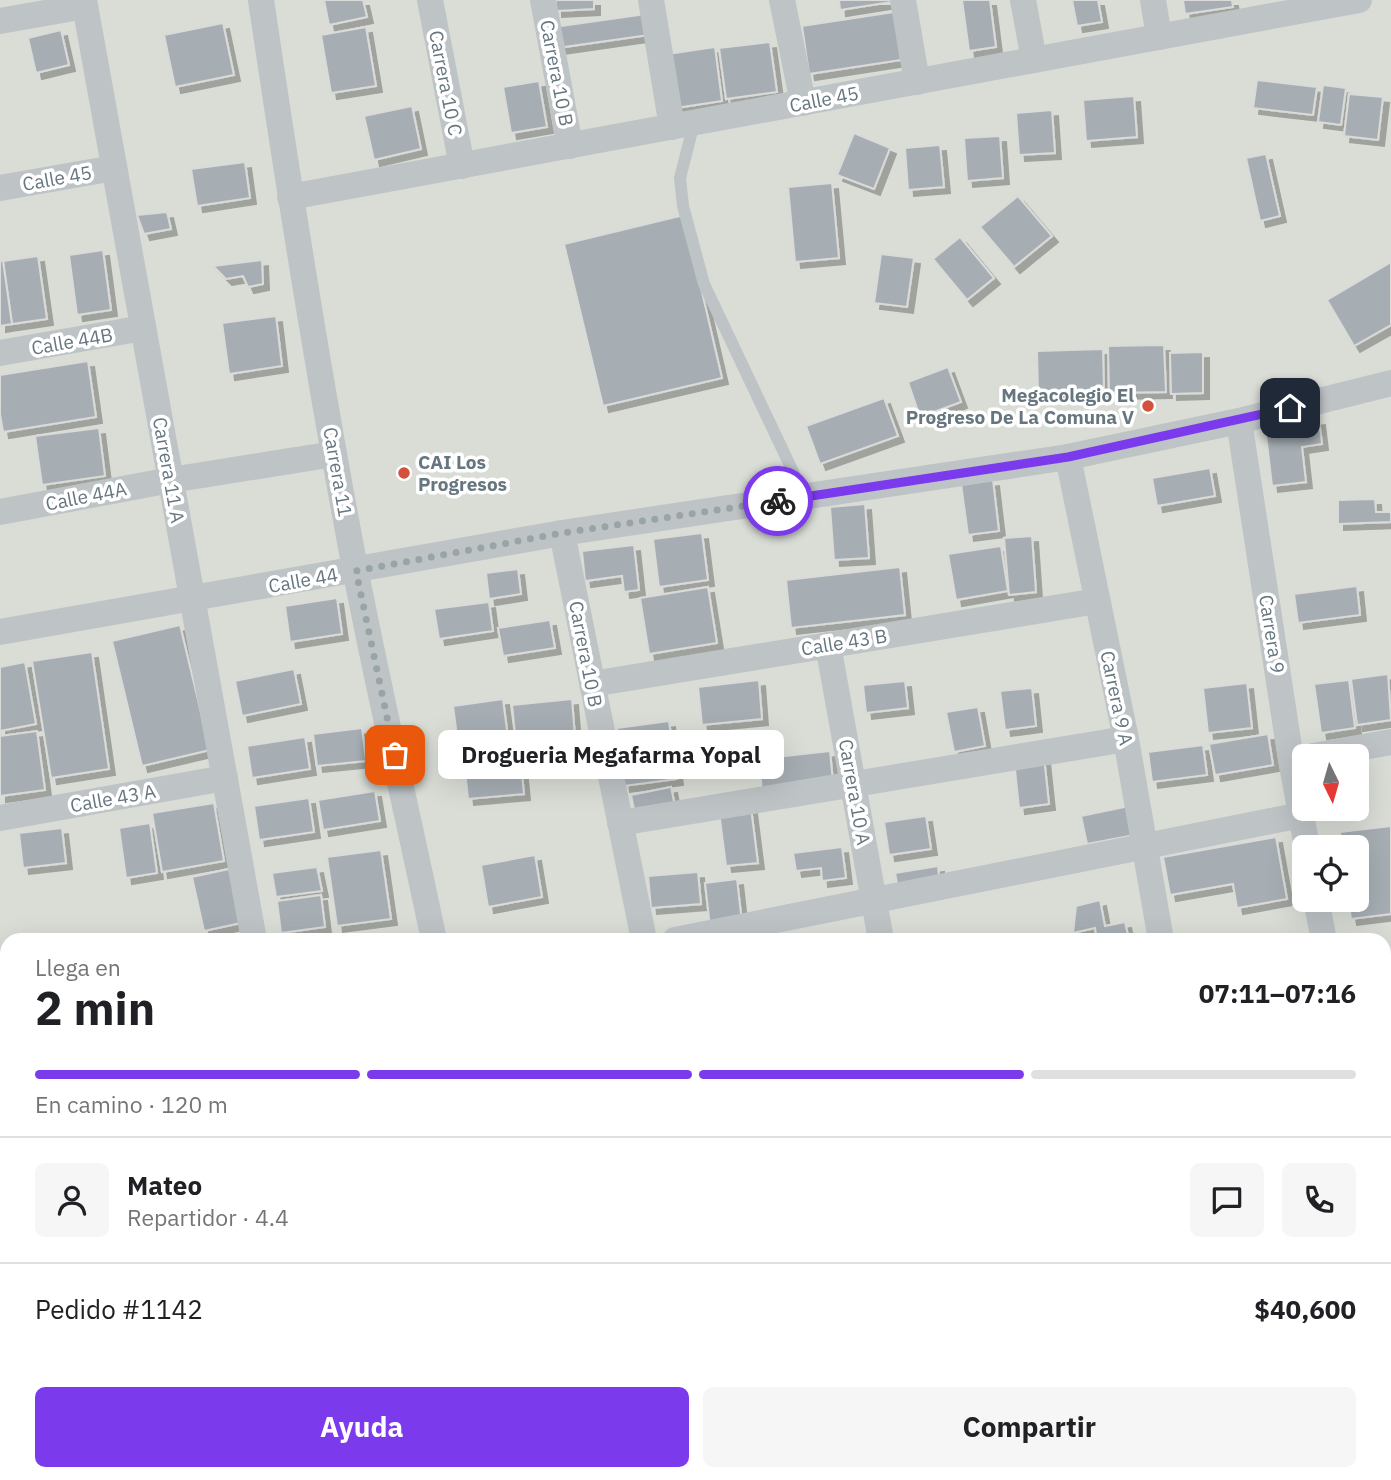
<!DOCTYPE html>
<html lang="es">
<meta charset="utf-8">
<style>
body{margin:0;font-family:"IBM Plex Sans",sans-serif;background:#f6f6f6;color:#202124;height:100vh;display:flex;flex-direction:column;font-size:26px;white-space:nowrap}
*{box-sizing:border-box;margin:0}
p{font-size:23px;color:#757577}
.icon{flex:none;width:38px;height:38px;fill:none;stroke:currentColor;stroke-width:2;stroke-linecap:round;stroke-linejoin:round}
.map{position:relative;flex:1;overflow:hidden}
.drawer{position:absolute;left:0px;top:933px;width:1391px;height:548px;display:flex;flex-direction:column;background:#fff;border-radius:21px 21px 0 0;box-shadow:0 7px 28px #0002}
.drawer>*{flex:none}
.needle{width:46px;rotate:175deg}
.tools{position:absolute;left:1292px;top:744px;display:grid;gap:14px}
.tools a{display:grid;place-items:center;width:77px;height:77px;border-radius:10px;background:#fff;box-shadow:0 7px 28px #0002;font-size:35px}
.pin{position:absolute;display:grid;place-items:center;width:60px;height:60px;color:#fff;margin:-30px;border-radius:14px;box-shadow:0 4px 10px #0006}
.courier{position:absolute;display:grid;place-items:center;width:70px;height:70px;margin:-35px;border:5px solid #7c3aed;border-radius:50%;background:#fff;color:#222;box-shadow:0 2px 9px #0007}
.bubble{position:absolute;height:49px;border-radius:10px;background:#fff;box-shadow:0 7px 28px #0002;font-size:23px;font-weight:800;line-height:49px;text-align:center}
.head em{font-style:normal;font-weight:800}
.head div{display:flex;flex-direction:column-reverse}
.head{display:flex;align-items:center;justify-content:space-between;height:119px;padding:0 35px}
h1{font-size:46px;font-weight:800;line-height:52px}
.bar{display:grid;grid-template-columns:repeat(4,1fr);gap:10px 7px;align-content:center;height:84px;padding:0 35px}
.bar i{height:9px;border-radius:5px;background:#e0e0e0}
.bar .active{background:#7c3aed}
.bar p{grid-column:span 4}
.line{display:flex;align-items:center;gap:18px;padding:0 35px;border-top:2px solid #e0e0e0}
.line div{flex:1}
.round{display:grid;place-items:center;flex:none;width:74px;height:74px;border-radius:10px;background:#f6f6f6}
.button{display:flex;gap:14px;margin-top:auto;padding:14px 35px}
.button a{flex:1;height:80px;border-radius:10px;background:#7c3aed;color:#fff;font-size:28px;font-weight:800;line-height:80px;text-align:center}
.button a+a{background:#f6f6f6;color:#202124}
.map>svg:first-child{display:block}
.green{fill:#d9ddd6;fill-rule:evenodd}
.building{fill:#a6aeb3;stroke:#dadad9;stroke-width:2;filter:url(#shadow)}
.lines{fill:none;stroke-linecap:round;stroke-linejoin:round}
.lane{stroke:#bec3c6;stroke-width:12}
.street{stroke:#bec3c6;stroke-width:26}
.done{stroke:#99a4a9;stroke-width:7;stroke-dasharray:0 12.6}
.route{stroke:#7c3aed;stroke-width:9}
.poi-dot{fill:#d3513c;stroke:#fff;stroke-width:2.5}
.labels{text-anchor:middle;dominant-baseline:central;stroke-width:7;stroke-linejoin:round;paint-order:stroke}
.street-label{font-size:19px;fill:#66767f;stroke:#fff}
.poi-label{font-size:19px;font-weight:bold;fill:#66767f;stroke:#fff;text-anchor:end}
</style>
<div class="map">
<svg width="1391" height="1480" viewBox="0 0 1391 1480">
<defs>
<filter id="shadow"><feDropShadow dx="6" dy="6" stdDeviation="0" flood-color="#0004"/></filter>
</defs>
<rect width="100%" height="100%" fill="#f9f8f7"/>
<path class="green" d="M0,0h1391v1480h-1391zM1304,756h52v52h-52zM1304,847h52v53h-52zM7,940h1377v534h-1377z"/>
<g class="building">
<path d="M324,0h39l4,17 -38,8z"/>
<path d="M556,0h38v9l-38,2z"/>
<path d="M839,0h59v1l-58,9z"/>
<path d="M962,0h28l6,47 -27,4z"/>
<path d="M1072,0h26l4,22 -25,4z"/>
<path d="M1183,0h49l1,7 -48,7z"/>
<path d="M894,12l7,48 -92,14 -7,-48z"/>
<path d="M646,14l3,21 -92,13 -3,-21z"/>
<path d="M223,23l11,52 -59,12 -11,-52z"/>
<path d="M366,27l10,59 -45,7 -10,-58z"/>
<path d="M61,30l8,35 -33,8 -8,-35z"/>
<path d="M770,42l7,50 -51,7 -7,-51z"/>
<path d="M715,47l7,54 -46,7 -8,-54z"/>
<path d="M1257,80l60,7 -4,28 -60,-7z"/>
<path d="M539,81l8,46 -36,6 -8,-46z"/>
<path d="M1323,85l23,3 -5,37 -23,-3z"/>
<path d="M1349,94l34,3 -5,43 -34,-4z"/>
<path d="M1134,96l3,41 -51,4 -3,-41z"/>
<path d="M412,106l9,43 -47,11 -10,-44z"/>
<path d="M1052,110l3,43 -36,2 -3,-42z"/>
<path d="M854,133l36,15 -16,41 -37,-14z"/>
<path d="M1000,136l3,42 -36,3 -3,-43z"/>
<path d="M940,145l4,42 -36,3 -3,-42z"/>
<path d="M1266,154l14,62 -20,5 -14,-63z"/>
<path d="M245,162l5,36 -53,8 -6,-37z"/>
<path d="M832,183l7,75 -44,4 -7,-75z"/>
<path d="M1018,196l34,40 -38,31 -34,-40z"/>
<path d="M167,212l4,17 -27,5 -7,-19z"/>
<path d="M684,215l38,163 -119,28 -39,-162z"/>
<path d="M960,237l34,41 -27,22 -34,-41z"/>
<path d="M103,250l8,60 -34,5 -8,-60z"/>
<path d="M881,254l33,4 -7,49 -33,-4z"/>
<path d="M38,256l9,63 -35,5 -9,-63z"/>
<path d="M262,260l1,24 -15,3 -5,-11 -17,3 -13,-13z"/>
<path d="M0,261h3l9,63 -12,2z"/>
<path d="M1391,262v63l-37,21 -27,-46z"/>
<path d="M276,316l6,50 -53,8 -7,-51z"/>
<path d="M1164,345l2,47 -57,1 -1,-47z"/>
<path d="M1103,349l1,41 -66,2 -1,-41z"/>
<path d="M1203,352v41l-32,1 -1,-41z"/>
<path d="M88,361l8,56 -93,15 -3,-18v-39z"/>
<path d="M948,367l13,35 -41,15 -12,-35z"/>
<path d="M884,398l14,38 -78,28 -14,-38z"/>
<path d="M1319,419l3,25 -20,3 4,35 -34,4 -7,-60z"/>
<path d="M99,428l6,48 -63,9 -7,-49z"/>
<path d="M1210,468l5,28 -58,10 -5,-28z"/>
<path d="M993,480l6,51 -31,4 -7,-51z"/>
<path d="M1375,499l1,13h15v10l-53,2v-24z"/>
<path d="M865,504l4,54 -35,2 -4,-53z"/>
<path d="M702,533l6,47 -49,7 -6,-48z"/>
<path d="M1032,536l4,56 -27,3 -5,-57z"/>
<path d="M634,545l5,45 -15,2 -2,-16 -37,5 -3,-30z"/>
<path d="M1001,546l7,45 -52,9 -8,-46z"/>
<path d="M900,567l5,48 -114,13 -5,-48z"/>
<path d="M518,569l3,25 -32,5 -3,-26z"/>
<path d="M1357,586l3,29 -62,8 -4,-29z"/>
<path d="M708,587l9,56 -68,11 -9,-56z"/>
<path d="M337,598l5,36 -52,8 -5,-36z"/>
<path d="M489,602l4,29 -54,8 -5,-30z"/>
<path d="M550,620l5,28 -52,8 -5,-28z"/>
<path d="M180,625l30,125 -68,16 -30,-125z"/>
<path d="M92,652l17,117 -58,9 -19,-117z"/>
<path d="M25,662l11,62 -36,7v-64z"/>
<path d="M294,669l7,35 -59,12 -7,-35z"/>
<path d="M1388,674l3,46 -34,5 -6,-46z"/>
<path d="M759,680l3,39 -60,6 -4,-38z"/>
<path d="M1349,680l6,48 -34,5 -7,-49z"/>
<path d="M905,681l3,27 -42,5 -3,-28z"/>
<path d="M1247,683l5,45 -44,5 -5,-45z"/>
<path d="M1032,688l4,38 -31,4 -5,-39z"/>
<path d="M503,699l5,39 -50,6 -5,-38z"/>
<path d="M572,699l3,38 -59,5 -4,-37z"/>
<path d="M978,707l7,39 -31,6 -8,-40z"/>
<path d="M669,721l8,58 -53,7 -7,-58z"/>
<path d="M362,728l4,33 -49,5 -4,-32z"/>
<path d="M37,731l8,59 -45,6v-60z"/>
<path d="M1268,734l5,31 -58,10 -6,-31z"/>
<path d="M305,737l5,32 -58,9 -5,-32z"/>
<path d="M1203,745l4,30 -55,7 -4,-30z"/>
<path d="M830,751l3,31 -71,8 -4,-31z"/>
<path d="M1044,757l5,47 -30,4 -5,-48z"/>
<path d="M521,764l3,30 -56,5 -3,-29z"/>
<path d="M671,787l4,19 -40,8 -4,-19z"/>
<path d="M375,791l5,30 -57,9 -5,-30z"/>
<path d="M309,798l5,34 -55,8 -5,-34z"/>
<path d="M214,803l10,58 -62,11 -10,-59z"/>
<path d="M1134,805l6,29 -53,10 -6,-28z"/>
<path d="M751,808l7,55 -32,3 -7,-54z"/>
<path d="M926,816l5,33 -42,6 -5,-33z"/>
<path d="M150,823l7,50 -31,5 -7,-50z"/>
<path d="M1391,826v88l-40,5 -3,-19h8v-53h-15l-1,-15z"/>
<path d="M62,828l4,35 -43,5 -4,-35z"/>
<path d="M1276,837l11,62 -50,9 -4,-24 -63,11 -7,-38z"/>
<path d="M842,847l4,31 -24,3 -1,-13 -25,3 -3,-18z"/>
<path d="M381,850l10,69 -54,7 -10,-69z"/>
<path d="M535,855l7,42 -54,10 -7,-42z"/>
<path d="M938,866l2,21 -41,6 -4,-20z"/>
<path d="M317,867l5,24 -46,6 -4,-24z"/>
<path d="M229,869l12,54 -37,8 -12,-54z"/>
<path d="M698,872l3,32 -50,4 -3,-32z"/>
<path d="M737,879l5,44 -32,4 -5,-44z"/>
<path d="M321,895l4,32 -44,6 -4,-32z"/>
<path d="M1100,900l5,26 20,-4 4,18h-32l-2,-12 -22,5 3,-27z"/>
<path d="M1384,1021h7v39l-7,1z"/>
<path d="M7,1167v43l-7,2v-44z"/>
<path d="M7,1403v62l-7,1v-62z"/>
<path d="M323,1474h34l1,6h-35z"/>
<path d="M450,1474h66l2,6h-66z"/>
<path d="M787,1474h37l2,6h-38z"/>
</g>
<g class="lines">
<path class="lane" d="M694,123l-14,55 3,28 21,78 101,213"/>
<g class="street">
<path d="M84,0l170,940"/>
<path d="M261,0c28,190 58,379 94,568 24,124 53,248 79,372"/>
<path d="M430,0l32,166"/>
<path d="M543,0l27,146"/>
<path d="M651,0l21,127"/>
<path d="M782,0l21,103"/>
<path d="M903,0l14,82"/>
<path d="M1023,0l11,60"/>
<path d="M1153,0l6,37"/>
<path d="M0,21l85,-15"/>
<path d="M0,188l114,-20"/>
<path d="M290,197l1069,-197"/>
<path d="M0,353l143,-25"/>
<path d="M1239,421l52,339 16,87"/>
<path d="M1068,457l58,282 35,201"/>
<path d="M0,512l171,-32 163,-26"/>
<path d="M562,533l82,407"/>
<path d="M0,632l562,-99 506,-76 171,-36 152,-38"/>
<path d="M828,645l53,295"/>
<path d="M592,684l505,-83"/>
<path d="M1313,756l78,-14"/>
<path d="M0,818l225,-40"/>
<path d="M620,823l506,-84"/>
<path d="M1316,900l8,40"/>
<path d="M675,940l626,-125"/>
<path d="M0,984l7,-1"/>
<path d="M0,1151l7,-2"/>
<path d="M1384,1238l7,-1"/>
<path d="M1384,1266l7,31"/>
<path d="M0,1319l7,-2"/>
<path d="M1384,1436l7,-1"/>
<path d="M569,1474l2,6"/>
<path d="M961,1474l2,6"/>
<path d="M55,1480l36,-6"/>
<path d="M1150,1480l34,-6"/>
</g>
</g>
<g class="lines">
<path class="done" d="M395,755l-39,-184 206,-38 216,-32"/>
<path class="route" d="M778,501l290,-44 222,-49"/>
</g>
<g class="poi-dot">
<circle cx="1148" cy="406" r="7"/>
<circle cx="404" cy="473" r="7"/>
</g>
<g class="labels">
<g class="street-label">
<text transform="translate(557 73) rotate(79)">Carrera 10 B</text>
<text transform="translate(446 83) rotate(79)">Carrera 10 C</text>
<text transform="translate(824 99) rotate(-11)">Calle 45</text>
<text transform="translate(57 178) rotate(-10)">Calle 45</text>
<text transform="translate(72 341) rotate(-10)">Calle 44B</text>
<text transform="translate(169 470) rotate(80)">Carrera 11 A</text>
<text transform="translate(338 472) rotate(80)">Carrera 11</text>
<text transform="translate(86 496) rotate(-11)">Calle 44A</text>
<text transform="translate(303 580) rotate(-10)">Calle 44</text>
<text transform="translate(1272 634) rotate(81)">Carrera 9</text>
<text transform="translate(844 642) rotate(-9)">Calle 43 B</text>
<text transform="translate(586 654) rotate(79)">Carrera 10 B</text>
<text transform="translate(1117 698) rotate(78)">Carrera 9 A</text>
<text transform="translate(855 792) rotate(80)">Carrera 10 A</text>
<text transform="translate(113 798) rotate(-10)">Calle 43 A</text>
</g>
<g class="poi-label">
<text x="1134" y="395">Megacolegio El<tspan x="1134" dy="22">Progreso De La Comuna V</tspan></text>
<text x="418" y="462" text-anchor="start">CAI Los<tspan x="418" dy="22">Progresos</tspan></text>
</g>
</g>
</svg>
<div class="tools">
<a><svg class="needle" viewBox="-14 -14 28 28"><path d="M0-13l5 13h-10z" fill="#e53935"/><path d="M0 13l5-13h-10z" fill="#757577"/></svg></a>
<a><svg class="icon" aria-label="locate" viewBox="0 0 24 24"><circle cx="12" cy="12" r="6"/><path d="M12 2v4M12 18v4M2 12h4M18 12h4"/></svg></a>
</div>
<div class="pin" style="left:395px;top:755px;background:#ea580c"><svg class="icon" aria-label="bag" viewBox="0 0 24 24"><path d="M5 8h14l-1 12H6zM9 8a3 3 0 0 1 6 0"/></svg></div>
<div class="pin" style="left:1290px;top:408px;background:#1f2937"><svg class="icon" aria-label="home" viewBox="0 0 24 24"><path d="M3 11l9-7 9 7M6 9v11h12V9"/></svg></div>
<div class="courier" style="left:778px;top:501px"><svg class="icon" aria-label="bike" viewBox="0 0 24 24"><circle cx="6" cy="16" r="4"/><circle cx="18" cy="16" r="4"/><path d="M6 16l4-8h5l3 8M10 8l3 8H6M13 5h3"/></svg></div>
<div class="bubble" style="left:438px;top:730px;width:346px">Drogueria Megafarma Yopal</div>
<section class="drawer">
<div class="head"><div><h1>2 min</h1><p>Llega en</p></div><em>07:11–07:16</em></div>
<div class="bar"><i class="active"></i><i class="active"></i><i class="active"></i><i></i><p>En camino · 120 m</p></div>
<div class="line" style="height:126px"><a class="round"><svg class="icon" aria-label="person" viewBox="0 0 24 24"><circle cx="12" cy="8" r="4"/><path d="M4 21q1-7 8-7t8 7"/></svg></a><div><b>Mateo</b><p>Repartidor · 4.4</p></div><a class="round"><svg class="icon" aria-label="chat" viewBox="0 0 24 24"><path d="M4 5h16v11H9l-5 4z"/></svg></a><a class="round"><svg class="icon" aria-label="phone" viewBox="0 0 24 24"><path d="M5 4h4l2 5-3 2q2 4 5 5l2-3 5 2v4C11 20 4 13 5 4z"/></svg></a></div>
<div class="line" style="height:91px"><div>Pedido #1142</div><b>$40,600</b></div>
<div class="button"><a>Ayuda</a><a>Compartir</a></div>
</section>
</div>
